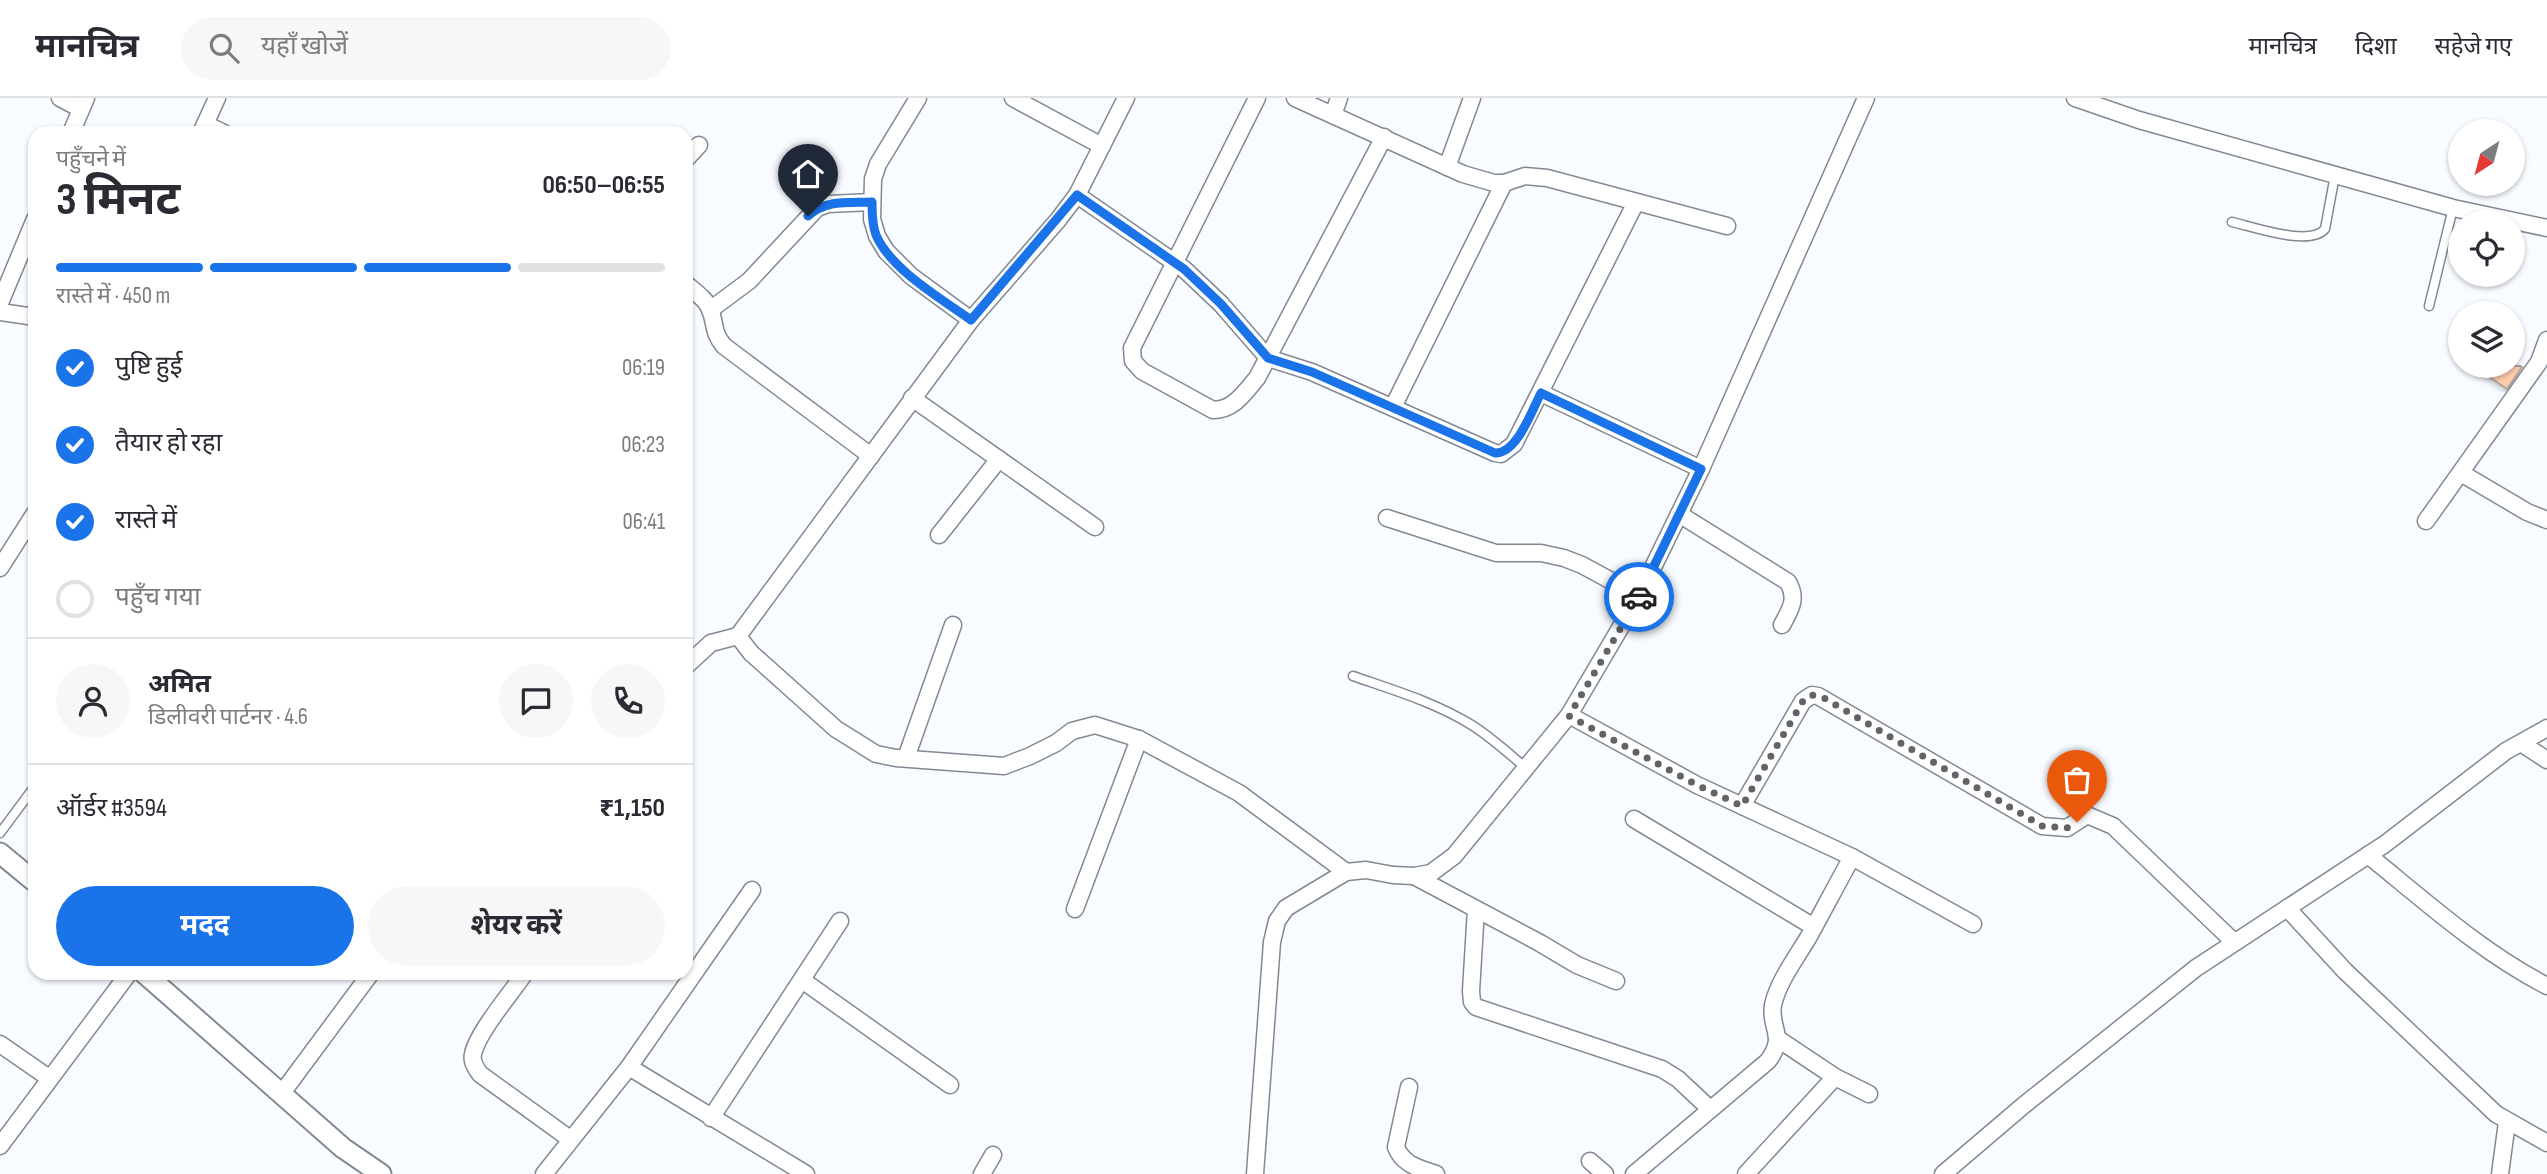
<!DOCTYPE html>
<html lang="hi">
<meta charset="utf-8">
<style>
body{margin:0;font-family:"Sofia Sans Condensed","Noto Sans Devanagari",sans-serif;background:#f7f7f7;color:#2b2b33;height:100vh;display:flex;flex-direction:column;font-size:26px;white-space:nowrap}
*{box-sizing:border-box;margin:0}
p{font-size:23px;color:#7c7c81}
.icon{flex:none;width:38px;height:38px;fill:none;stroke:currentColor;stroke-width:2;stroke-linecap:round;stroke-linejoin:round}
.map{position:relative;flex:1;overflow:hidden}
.panel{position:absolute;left:28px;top:28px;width:665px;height:854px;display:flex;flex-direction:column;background:#fff;border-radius:21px;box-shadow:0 2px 5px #0004}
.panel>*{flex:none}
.needle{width:46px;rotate:216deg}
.tools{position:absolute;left:2448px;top:21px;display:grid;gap:14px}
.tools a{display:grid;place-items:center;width:77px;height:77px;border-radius:50%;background:#fff;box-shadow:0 2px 5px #0004;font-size:35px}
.pin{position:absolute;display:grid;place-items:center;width:60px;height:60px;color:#fff;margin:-72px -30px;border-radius:50% 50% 50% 0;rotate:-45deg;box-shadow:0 0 7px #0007}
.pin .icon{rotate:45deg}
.courier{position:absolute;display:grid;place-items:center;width:70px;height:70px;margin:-35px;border:5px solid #1a73e8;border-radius:50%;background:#fff;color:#222;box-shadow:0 2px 9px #0007}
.summary em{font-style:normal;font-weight:700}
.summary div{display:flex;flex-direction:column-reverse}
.summary{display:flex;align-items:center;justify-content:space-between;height:119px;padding:0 28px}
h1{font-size:46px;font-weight:700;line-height:52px}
.bar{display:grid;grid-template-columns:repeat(4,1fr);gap:10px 7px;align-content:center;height:84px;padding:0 28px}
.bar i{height:9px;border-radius:5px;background:#e1e1e2}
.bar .active{background:#1a73e8}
.bar p{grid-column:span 4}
.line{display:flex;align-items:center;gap:18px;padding:0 28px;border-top:2px solid #e1e1e2}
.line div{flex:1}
.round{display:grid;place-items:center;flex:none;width:74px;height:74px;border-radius:37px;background:#f7f7f7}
ol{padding:0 28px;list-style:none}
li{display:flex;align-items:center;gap:21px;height:77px}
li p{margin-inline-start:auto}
li .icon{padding:7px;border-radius:50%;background:#1a73e8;color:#fff;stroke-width:4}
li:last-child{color:#7c7c81}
li i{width:38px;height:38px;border:4px solid #e1e1e2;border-radius:50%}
.button{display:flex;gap:14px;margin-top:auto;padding:14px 28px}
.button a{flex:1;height:80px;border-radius:42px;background:#1a73e8;color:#fff;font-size:28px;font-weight:700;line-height:80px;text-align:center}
.button a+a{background:#f7f7f7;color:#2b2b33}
header{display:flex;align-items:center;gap:42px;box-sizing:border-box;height:98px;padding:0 35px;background:#fff;border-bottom:2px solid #e1e1e2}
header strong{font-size:33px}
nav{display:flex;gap:38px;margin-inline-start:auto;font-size:24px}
.search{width:490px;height:63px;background:#f7f7f7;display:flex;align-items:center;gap:18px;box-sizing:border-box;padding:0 24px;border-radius:38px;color:#7c7c81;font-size:26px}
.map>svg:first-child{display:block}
.building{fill:#fecbac;stroke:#aea39d;stroke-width:2;filter:url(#shadow)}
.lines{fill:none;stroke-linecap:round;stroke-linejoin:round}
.service-casing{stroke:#828992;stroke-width:11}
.minor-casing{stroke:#828992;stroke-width:19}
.tertiary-casing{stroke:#828992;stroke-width:23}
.service{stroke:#fff;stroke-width:8}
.minor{stroke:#fff;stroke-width:16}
.tertiary{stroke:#fff;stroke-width:19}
.done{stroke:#616467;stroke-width:7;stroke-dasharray:0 12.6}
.route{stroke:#1a73e8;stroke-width:9}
</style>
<header>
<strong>मानचित्र</strong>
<div class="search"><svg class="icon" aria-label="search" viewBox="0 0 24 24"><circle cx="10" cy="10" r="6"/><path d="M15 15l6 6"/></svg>यहाँ खोजें</div>
<nav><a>मानचित्र</a><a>दिशा</a><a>सहेजे गए</a></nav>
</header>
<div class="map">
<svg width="2547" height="1076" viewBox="0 0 2547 1076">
<defs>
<filter id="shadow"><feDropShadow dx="6" dy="6" stdDeviation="3.5" flood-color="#0004"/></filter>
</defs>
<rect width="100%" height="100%" fill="#f8fbff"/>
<path class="building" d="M2473,268h47l2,1 -15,22z"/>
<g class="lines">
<g class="service-casing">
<g id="service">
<path d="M2232,124c22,5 78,25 93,7l10,-54"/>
<path d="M2429,208l24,-98"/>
<path d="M1353,578c40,14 81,26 117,48 20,12 38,29 56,44"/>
<path d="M0,735l35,-47"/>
</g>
</g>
<g class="minor-casing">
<g id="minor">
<path d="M60,0l21,11"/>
<path d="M918,0l-40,66 -5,15 -1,40 5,17 9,15 25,25 60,44"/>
<path d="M1013,0l89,48"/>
<path d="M1126,0l-49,97 -19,25 -87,100 -233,316 13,17 85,76 40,25 20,4 108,8 26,-10 26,-13 16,-12 23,-6 44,14 100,54 107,79"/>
<path d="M1257,0l-125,250 1,13 9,10 71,39c21,0 31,-17 44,-32l127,-241"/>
<path d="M1295,0l168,76 31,9h10l21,-7 22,2 180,48"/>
<path d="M2075,0l64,22 314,88 94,20"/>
<path d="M1333,17l6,-17"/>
<path d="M205,26l19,9"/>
<path d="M71,35l15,-35"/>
<path d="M201,35l16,-35"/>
<path d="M686,61l13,-14"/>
<path d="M1447,69l25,-69"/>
<path d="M1077,97l107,74 37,35 47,54 44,14 183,81 6,1 13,-10 122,-242"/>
<path d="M686,186c8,7 20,15 24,25 6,15 2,23 14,37l147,110"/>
<path d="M0,205l35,-84"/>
<path d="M710,212l39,-29 68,-73 11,-4 44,-2"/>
<path d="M0,214l35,5"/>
<path d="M1541,295l160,76"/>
<path d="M912,300l183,129"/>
<path d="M1393,309l111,-224"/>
<path d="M2461,375l66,39 20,8"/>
<path d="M1679,416l109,68c10,17 2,28 -6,43"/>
<path d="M1387,420l109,35h45l23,5 18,7 57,31"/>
<path d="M2426,423l113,-159 8,-22"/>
<path d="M939,437l60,-76"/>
<path d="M0,470l35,-55"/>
<path d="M686,568l25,-23 27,-7"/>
<path d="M1569,617l128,70 155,72 121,67"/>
<path d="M2521,645l26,17"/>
<path d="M906,660l47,-133"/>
<path d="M1742,708l61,-105 9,-6 6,1 224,130 25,2 20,-13 26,11 121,116"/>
<path d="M1634,721l180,108"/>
<path d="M2368,757c57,46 113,97 179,131"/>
<path d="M1414,778l126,67 37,22 39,16"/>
<path d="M2287,810l58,63 151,143 51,29"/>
<path d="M1075,811l64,-170"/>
<path d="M1476,811l-5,82 1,11 4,5 186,62 16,10 32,30"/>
<path d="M525,875c-13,19 -48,60 -52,81 -2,8 3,14 7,20l90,65"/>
<path d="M802,882l148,105"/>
<path d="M1778,941l57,38 34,17"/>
<path d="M0,946l49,34"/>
<path d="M629,969l177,107"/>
<path d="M1409,989l-13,60c7,18 23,21 40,27"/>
<path d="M282,995l89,-120"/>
<path d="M711,1020l129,-197"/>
<path d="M0,1048l129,-173"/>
<path d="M1590,1063l15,13"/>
<path d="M544,1076l85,-107 123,-177"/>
<path d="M982,1076l11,-19"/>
<path d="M1255,1076l17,-232 5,-21 9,-13 60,-36 20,-2 27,5 21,1 17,-3 23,-17 115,-141 70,-119 62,-127 165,-371"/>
<path d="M1634,1076l134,-113c19,-25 1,-33 5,-56 5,-23 23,-47 35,-67 15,-27 29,-54 44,-81"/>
<path d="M1746,1076l89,-97"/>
<path d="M1943,1076l81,-69 172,-137 189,-124 121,-93 41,-23"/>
<path d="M2500,1076l7,-52"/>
</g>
</g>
<g class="tertiary-casing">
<g id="tertiary">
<path d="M0,755l35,29"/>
<path d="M144,875l199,175 38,26"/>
</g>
</g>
<use href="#service" class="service"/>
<use href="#minor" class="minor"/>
<use href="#tertiary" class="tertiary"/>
</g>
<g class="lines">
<path class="done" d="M1639,499l-70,119 128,69 45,21 61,-105 9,-6 12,3 218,128 25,2 10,-6"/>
<path class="route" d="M808,118c18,-17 41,-13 64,-14 0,11 0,23 4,33 15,35 66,64 95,85l106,-125 107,74 37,35 47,54 44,14 183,81c22,1 37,-43 46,-60l160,76 -62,128"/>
</g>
</svg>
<div class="tools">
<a><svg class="needle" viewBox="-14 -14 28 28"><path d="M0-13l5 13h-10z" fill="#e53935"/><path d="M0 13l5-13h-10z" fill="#7c7c81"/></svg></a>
<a><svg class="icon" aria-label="locate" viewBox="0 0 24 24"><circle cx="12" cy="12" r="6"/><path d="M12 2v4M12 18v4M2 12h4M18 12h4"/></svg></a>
<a><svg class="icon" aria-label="layers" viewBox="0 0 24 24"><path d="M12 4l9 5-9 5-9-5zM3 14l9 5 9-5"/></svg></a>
</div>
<div class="pin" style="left:2077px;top:724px;background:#ea580c"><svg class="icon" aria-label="bag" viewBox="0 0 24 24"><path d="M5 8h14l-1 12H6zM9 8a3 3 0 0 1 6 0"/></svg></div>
<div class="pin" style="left:808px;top:118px;background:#1f2937"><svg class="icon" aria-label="home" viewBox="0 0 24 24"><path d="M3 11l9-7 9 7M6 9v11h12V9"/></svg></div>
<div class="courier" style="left:1639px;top:499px"><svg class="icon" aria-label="car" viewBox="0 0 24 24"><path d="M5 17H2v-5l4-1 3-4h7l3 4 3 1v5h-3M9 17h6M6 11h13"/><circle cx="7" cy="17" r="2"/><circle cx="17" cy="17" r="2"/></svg></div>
<section class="panel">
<div class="summary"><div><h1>3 मिनट</h1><p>पहुँचने में</p></div><em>06:50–06:55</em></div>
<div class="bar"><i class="active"></i><i class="active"></i><i class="active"></i><i></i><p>रास्ते में · 450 m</p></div>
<ol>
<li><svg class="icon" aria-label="check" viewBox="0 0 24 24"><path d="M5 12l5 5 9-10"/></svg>पुष्टि हुई<p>06:19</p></li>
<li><svg class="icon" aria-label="check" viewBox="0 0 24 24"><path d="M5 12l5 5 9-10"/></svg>तैयार हो रहा<p>06:23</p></li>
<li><svg class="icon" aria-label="check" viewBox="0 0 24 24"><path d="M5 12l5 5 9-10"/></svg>रास्ते में<p>06:41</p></li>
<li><i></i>पहुँच गया</li>
</ol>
<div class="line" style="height:126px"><a class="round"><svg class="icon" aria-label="person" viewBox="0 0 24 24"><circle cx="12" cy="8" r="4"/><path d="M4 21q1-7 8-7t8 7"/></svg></a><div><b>अमित</b><p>डिलीवरी पार्टनर · 4.6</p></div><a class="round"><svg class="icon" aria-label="chat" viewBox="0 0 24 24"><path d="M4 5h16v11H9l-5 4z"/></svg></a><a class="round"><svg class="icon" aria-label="phone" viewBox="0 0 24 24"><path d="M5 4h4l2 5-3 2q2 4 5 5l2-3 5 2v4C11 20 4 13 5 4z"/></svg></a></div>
<div class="line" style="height:91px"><div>ऑर्डर #3594</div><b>₹1,150</b></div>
<div class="button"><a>मदद</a><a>शेयर करें</a></div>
</section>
</div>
